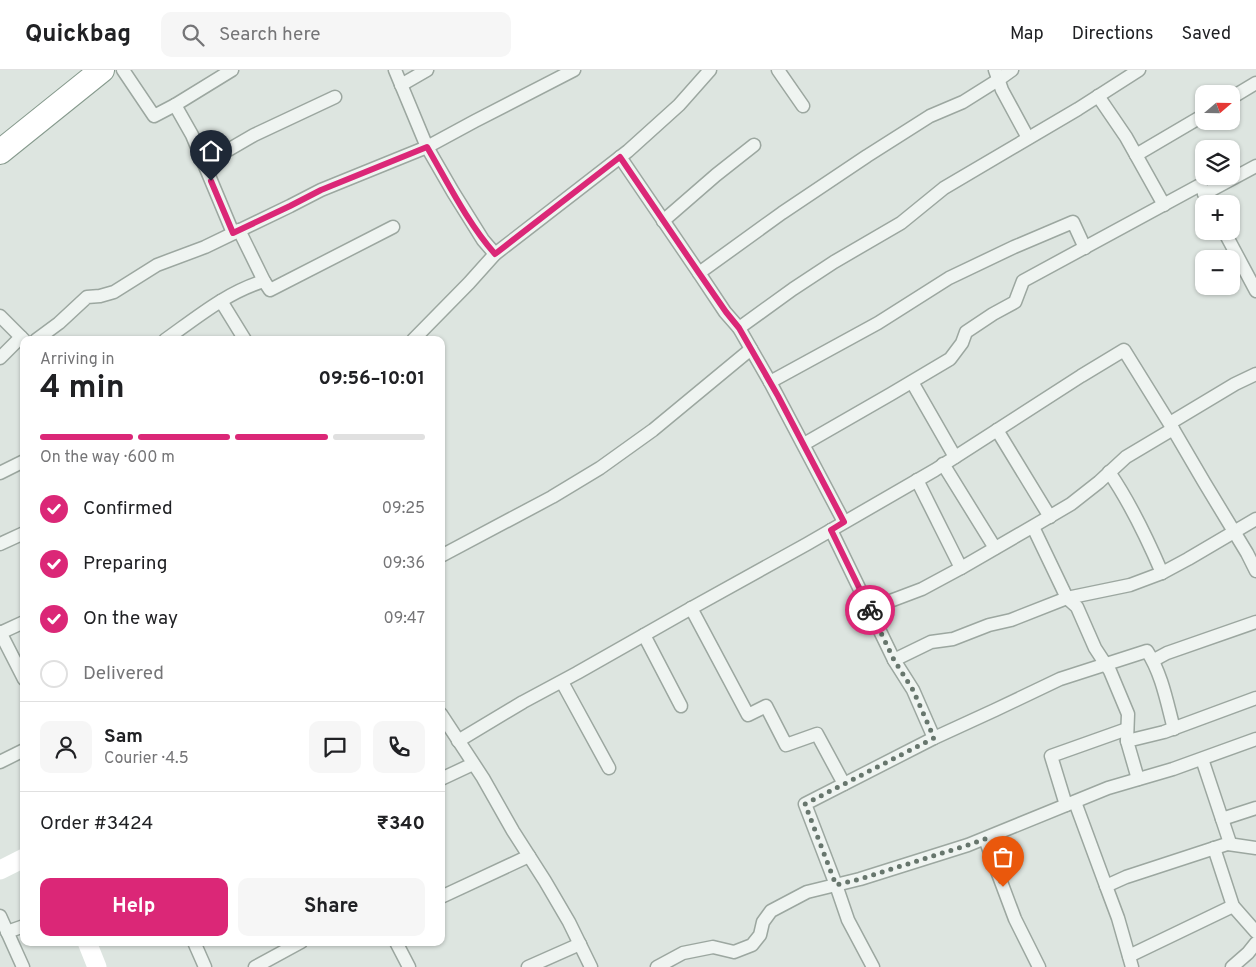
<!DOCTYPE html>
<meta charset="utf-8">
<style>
body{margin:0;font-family:Overpass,sans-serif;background:#f6f6f6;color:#202124;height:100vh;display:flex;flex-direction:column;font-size:19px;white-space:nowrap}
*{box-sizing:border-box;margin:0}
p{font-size:16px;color:#757577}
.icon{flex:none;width:28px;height:28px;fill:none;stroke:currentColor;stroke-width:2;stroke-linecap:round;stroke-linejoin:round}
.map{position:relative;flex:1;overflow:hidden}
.sheet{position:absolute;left:20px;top:266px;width:425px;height:610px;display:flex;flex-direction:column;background:#fff;border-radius:10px;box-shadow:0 1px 4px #0004}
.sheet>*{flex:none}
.needle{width:32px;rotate:70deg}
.tools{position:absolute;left:1195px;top:15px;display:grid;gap:10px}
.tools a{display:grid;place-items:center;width:45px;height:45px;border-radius:10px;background:#fff;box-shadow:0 1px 4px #0004;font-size:25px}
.pin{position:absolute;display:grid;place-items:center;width:42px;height:42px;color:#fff;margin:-51px -21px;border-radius:50% 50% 50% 0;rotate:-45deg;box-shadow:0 0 5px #0007}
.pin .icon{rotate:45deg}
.courier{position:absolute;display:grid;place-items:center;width:50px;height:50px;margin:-25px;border:4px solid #db2777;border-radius:50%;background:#fff;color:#222;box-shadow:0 1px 6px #0007}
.overview em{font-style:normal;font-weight:700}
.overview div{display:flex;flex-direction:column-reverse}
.overview{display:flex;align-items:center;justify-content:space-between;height:85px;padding:0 20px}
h1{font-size:32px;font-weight:700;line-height:38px}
.bar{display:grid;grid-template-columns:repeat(4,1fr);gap:8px 5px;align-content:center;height:60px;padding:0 20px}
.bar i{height:6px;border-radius:4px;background:#e0e0e0}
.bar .current{background:#db2777}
.bar p{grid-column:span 4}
.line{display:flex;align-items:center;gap:12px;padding:0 20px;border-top:1px solid #e0e0e0}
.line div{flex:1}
.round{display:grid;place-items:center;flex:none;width:52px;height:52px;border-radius:10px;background:#f6f6f6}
ol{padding:0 20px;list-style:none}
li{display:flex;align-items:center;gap:15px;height:55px}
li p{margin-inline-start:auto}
li .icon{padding:5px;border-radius:50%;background:#db2777;color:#fff;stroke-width:4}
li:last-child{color:#757577}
li i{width:28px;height:28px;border:2px solid #e0e0e0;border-radius:50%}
.cta{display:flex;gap:10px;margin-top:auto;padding:10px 20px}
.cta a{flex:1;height:58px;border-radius:10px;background:#db2777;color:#fff;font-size:20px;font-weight:700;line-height:58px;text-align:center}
.cta a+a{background:#f6f6f6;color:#202124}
header{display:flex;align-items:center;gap:30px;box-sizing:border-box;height:70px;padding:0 25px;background:#fff;border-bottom:1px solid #e0e0e0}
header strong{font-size:24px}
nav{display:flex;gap:28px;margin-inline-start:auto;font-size:18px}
.search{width:350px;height:45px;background:#f6f6f6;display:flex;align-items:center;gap:12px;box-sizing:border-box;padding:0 18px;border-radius:10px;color:#757577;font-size:19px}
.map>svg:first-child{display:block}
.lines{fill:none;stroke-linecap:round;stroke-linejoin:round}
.street-casing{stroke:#9ca7a0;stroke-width:15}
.highway-casing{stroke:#869a8d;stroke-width:26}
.street{stroke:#eff4f1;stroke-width:12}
.secondary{stroke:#fff;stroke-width:19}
.highway{stroke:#fff;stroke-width:24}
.done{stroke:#67766d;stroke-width:5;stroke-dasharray:0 9}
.route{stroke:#db2777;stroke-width:6}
</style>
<header>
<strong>Quickbag</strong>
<div class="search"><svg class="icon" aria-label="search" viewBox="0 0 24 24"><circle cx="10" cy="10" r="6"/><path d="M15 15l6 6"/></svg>Search here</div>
<nav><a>Map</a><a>Directions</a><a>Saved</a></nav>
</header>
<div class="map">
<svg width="1256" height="897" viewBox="0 0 1256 897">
<rect width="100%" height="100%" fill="#dde5e0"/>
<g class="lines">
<g class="street-casing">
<g id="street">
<path d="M123,0l31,46 21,-11"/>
<path d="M232,0l-57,35 17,30 41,98"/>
<path d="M395,0l32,77 26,45 30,48 12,14"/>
<path d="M778,0l25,36"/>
<path d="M995,0l7,20 26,48"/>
<path d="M401,15l26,-15"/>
<path d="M1098,26l28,41 38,68"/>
<path d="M1231,28l25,-15"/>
<path d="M1136,85l68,-40"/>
<path d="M620,87l79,116 26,39 14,16 31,54 74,140"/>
<path d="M204,94l50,-29 81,-38"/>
<path d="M1204,124l52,-28"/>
<path d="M663,151l53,-46 38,-30"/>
<path d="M1224,161l32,60"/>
<path d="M699,203l83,-60 85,-57 63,-40 33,-14 35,-22 14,-10"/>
<path d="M264,211l6,9 123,-63"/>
<path d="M221,231l24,39"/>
<path d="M0,246l24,24"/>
<path d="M739,258l54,-39 41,-27 67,-39 43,-35 134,-79 61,-39"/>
<path d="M36,270l23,-17 28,-26 13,-1 14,-4 43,-27 48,-18 85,-41 31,-16 106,-43 48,-26 99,-51"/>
<path d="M165,270c31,-22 62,-48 99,-59l-25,-51"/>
<path d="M413,270l56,-57 26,-29 133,-103 51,-46 31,-35"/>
<path d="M0,288l21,-21"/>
<path d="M770,312l108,-59 71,-45 65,-31 59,-25 12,26"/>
<path d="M912,312l43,75"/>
<path d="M1170,353l65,-39 21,-10"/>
<path d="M997,360l53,87"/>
<path d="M804,374l87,-50 59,-35 12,-16 4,-11 27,-18 22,-12 8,-21 177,-96 10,19"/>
<path d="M943,394l52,84"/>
<path d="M1109,402c22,32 38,66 53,101"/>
<path d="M0,403l24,-12"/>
<path d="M917,410l44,88"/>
<path d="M1033,457l34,71 10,9 18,41 15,23 18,43 -1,27"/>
<path d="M831,460l63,130 19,30 21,48"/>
<path d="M0,474l24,-11"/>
<path d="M441,486l111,-59 48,-29 53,-38 98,-81"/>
<path d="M691,538l57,107 18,-9 20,39 31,-11 27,50"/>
<path d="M869,539l53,-20 39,-21 76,-44 34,-20 28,-22 27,-25 47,-28"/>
<path d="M0,562l24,47"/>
<path d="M0,563l24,-11"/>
<path d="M644,565l37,71"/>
<path d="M894,590l37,-18 22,-3 36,-14 22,-5 56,-22 63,-13 32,-12 26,-14 68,-40"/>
<path d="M1154,590l13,-7 89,-31"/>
<path d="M562,612l47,86"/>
<path d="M441,644l42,64 30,53 32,50 24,41 22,45"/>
<path d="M458,671l65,-39 54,-29 111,-63 119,-66 128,-74 146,-94 43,-26 49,79 31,53 43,71 9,18"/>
<path d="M0,692l24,-12"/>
<path d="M441,709l32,-15"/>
<path d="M1138,709l-11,-38 37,-9 92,-34"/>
<path d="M1075,732l31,84 20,-9 104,-34 -28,-84"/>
<path d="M1066,735l-15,-49 76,-27"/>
<path d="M1222,749l34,-11"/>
<path d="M985,769l30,80 24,48"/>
<path d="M1228,774l28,4"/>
<path d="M1214,778l19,58 23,26"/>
<path d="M1106,816l12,32 14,49"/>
<path d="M441,827l88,-41"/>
<path d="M0,846l23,51"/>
<path d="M7,862l17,-6"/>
<path d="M194,872l11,25"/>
<path d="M396,872l13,25"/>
<path d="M1129,886l104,-50"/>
<path d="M255,897l46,-25"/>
<path d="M528,897l52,-23"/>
<path d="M657,897l26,-14 30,-6 21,5 18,-7 8,-10 3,-13 8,-11 36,-19 53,-13 108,-34 140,-57 65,-19 83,-30"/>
<path d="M873,897l-25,-47 -12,-35 -31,-81 129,-66 61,-28 65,-31 87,-28c15,23 20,52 27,78"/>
<path d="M1232,897l16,-14 8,-10"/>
</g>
</g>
<g class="highway-casing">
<path id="highway" d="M0,82l102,-82"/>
</g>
<use href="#street" class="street"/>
<g class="secondary">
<path d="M0,800l24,-12"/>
<path d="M87,872l10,25"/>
</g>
<use href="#highway" class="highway"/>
</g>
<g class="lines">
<path class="done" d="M870,540l24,50 19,30 21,48 -129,66 31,81 24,-6 108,-34 17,-6 18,48"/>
<path class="route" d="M211,111l22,52 57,-27 31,-16 106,-43c21,36 40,75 68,107l125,-97 79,116 27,39 13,16 39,68 66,126 -13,8 39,80"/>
</g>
</svg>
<div class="tools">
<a><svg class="needle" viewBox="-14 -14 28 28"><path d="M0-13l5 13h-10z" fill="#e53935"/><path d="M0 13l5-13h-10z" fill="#757577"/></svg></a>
<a><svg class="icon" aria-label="layers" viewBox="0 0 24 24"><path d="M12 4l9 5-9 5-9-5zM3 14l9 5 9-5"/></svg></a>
<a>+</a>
<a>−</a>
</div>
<div class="pin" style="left:1003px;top:817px;background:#ea580c"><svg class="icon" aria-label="bag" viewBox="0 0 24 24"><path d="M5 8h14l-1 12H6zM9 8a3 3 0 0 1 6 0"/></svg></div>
<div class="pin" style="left:211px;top:111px;background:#1f2937"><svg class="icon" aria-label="home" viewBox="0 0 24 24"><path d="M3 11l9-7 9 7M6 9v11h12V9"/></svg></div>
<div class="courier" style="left:870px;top:540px"><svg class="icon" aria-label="bike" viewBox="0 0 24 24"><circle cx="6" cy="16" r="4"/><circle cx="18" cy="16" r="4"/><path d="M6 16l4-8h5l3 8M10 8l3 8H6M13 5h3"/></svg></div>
<section class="sheet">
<div class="overview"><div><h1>4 min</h1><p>Arriving in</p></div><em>09:56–10:01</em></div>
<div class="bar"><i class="current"></i><i class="current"></i><i class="current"></i><i></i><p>On the way · 600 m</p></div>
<ol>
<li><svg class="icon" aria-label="check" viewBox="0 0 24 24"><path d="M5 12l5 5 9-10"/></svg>Confirmed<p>09:25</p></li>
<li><svg class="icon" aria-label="check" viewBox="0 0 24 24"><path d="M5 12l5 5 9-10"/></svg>Preparing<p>09:36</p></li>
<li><svg class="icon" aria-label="check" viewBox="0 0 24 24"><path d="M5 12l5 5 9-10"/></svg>On the way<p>09:47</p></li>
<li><i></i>Delivered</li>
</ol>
<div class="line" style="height:90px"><a class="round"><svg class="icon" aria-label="person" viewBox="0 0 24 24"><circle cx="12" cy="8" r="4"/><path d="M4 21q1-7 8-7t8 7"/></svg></a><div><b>Sam</b><p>Courier · 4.5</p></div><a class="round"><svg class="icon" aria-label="chat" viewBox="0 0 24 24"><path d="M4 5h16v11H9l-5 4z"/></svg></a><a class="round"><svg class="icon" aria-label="phone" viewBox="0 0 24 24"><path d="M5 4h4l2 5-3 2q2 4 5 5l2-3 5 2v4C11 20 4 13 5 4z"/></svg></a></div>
<div class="line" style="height:65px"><div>Order #3424</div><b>₹340</b></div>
<div class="cta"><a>Help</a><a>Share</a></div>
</section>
</div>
